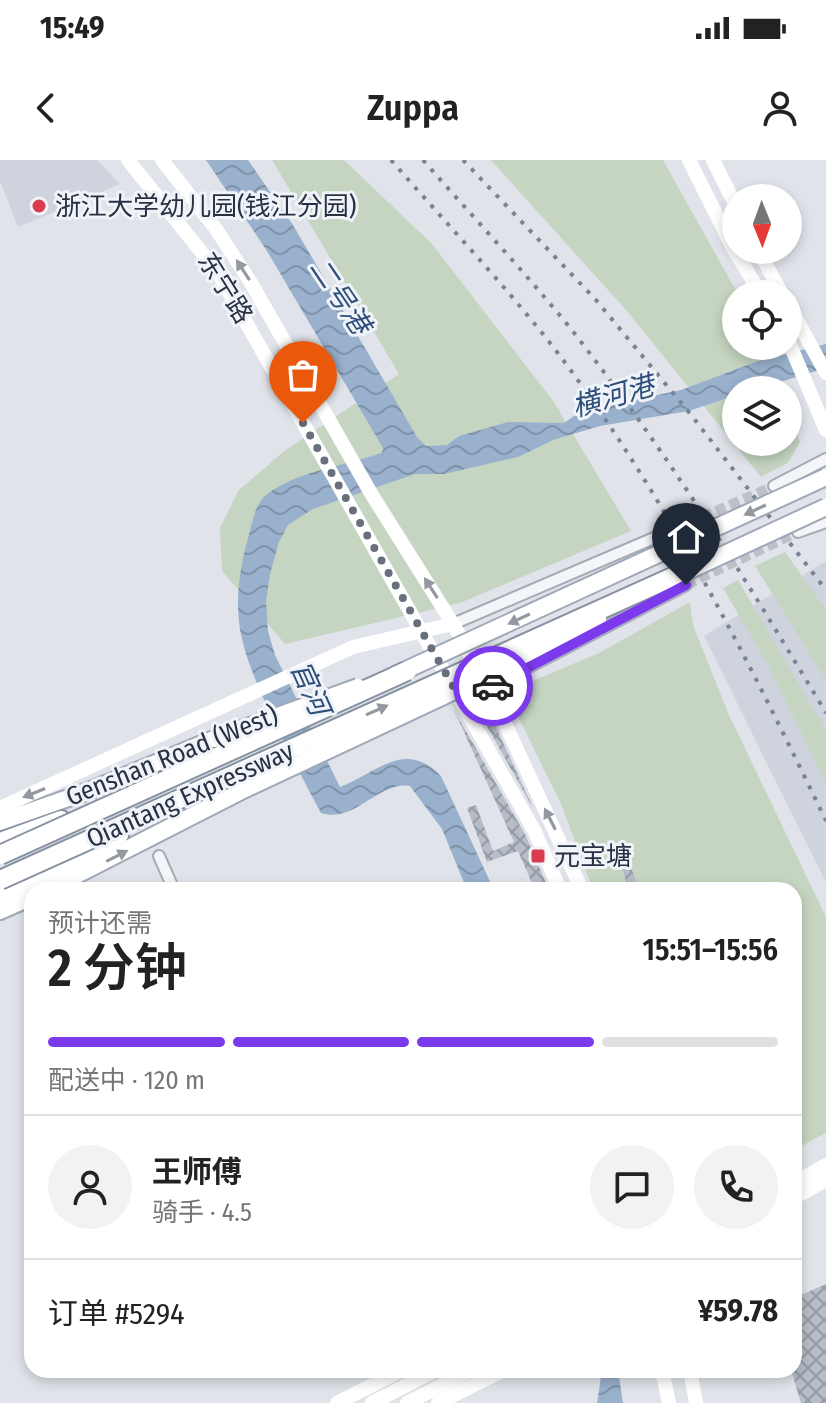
<!DOCTYPE html>
<html lang="zh">
<meta charset="utf-8">
<style>
body{margin:0;font-family:"Fira Sans Condensed","Noto Sans SC",sans-serif;background:#f2f2f2;color:#222;height:100vh;display:flex;flex-direction:column;font-size:30px;white-space:nowrap}
*{box-sizing:border-box;margin:0}
p{font-size:26px;color:#767676}
.icon{flex:none;width:44px;height:44px;fill:none;stroke:currentColor;stroke-width:2;stroke-linecap:round;stroke-linejoin:round}
.map{position:relative;flex:1;overflow:hidden}
.panel{position:absolute;left:24px;top:722px;width:778px;height:496px;display:flex;flex-direction:column;background:#fff;border-radius:24px;box-shadow:0 4px 12px #0003}
.panel>*{flex:none}
.needle{width:52px;rotate:179deg}
.controls{position:absolute;left:722px;top:24px;display:grid;gap:16px}
.controls a{display:grid;place-items:center;width:80px;height:80px;border-radius:50%;background:#fff;box-shadow:0 4px 12px #0003;font-size:40px}
.pin{position:absolute;display:grid;place-items:center;width:68px;height:68px;color:#fff;margin:-82px -34px;border-radius:50% 50% 50% 0;rotate:-45deg;box-shadow:0 0 8px #0007}
.pin .icon{rotate:45deg}
.courier{position:absolute;display:grid;place-items:center;width:80px;height:80px;margin:-40px;border:6px solid #7c3aed;border-radius:50%;background:#fff;color:#222;box-shadow:0 2px 10px #0007}
.head em{font-style:normal;font-weight:600}
.head div{display:flex;flex-direction:column-reverse}
.head{display:flex;align-items:center;justify-content:space-between;height:136px;padding:0 24px}
h1{font-size:52px;font-weight:600;line-height:60px}
.bar{display:grid;grid-template-columns:repeat(4,1fr);gap:12px 8px;align-content:center;height:96px;padding:0 24px}
.bar i{height:10px;border-radius:6px;background:#e0e0e0}
.bar .selected{background:#7c3aed}
.bar p{grid-column:span 4}
.line{display:flex;align-items:center;gap:20px;padding:0 24px;border-top:2px solid #e0e0e0}
.line div{flex:1}
.round{display:grid;place-items:center;flex:none;width:84px;height:84px;border-radius:42px;background:#f2f2f2}
.status{display:flex;justify-content:space-between;align-items:center;height:56px;padding:0 40px;background:#fff;direction:ltr}
.status svg{height:22px;fill:currentColor}
header{display:flex;justify-content:space-between;align-items:center;height:104px;padding:0 24px;background:#fff;font-size:36px;font-weight:600}
.map>svg:first-child{display:block}
.built{fill:#ced3dd}
.green{fill:#c5d5c1}
.water{fill:url(#water-waves)}
.building{fill:url(#building-cross-hatch)}
.lines{fill:none;stroke-linecap:round;stroke-linejoin:round}
.street-tunnel{stroke:#bbc0c9;stroke-width:10;stroke-dasharray:10 5;stroke-linecap:butt}
.street-casing{stroke:#a5abb5;stroke-width:14}
.primary-casing{stroke:#9fa8b7;stroke-width:20}
.highway-casing{stroke:#8691a2;stroke-width:22}
.street{stroke:#f3f5f8;stroke-width:10}
.secondary{stroke:#fff;stroke-width:14}
.primary{stroke:#fff;stroke-width:16}
.highway{stroke:#fff;stroke-width:18}
.rail{stroke:#788395;stroke-width:4;stroke-dasharray:4 8;stroke-linecap:butt}
.primary-bridge-casing{stroke:#9fa8b7;stroke-width:20;stroke-linecap:butt}
.highway-bridge-casing{stroke:#8691a2;stroke-width:22;stroke-linecap:butt}
.primary-bridge{stroke:#fff;stroke-width:16}
.highway-bridge{stroke:#fff;stroke-width:18}
.oneway{fill:#9398a1}
.done{stroke:#68707d;stroke-width:8;stroke-dasharray:0 14.4}
.route{stroke:#7c3aed;stroke-width:10}
.poi-dot{fill:#d93c50;stroke:#f0f3f8;stroke-width:3}
.labels{text-anchor:middle;dominant-baseline:central;stroke-width:6;stroke-linejoin:round;paint-order:stroke}
.poi-label{font-size:26px;fill:#273143;stroke:#f0f3f8;text-anchor:start}
.street-label{font-size:26px;fill:#273143;stroke:#f0f3f8}
.water-label{font-size:28px;font-style:italic;fill:#2e4f7b;stroke:#f0f3f8}
</style>
<div class="status"><b>15:49</b><svg viewBox="0 0 49 12"><path d="M0 12V9h3v3zM5 12V6h3v6zM10 12V3h3v9zM15 12V0h3v12zM26 1h20v11H26zM47 4h2v5h-2z"/></svg></div>
<header><svg class="icon" aria-label="back" viewBox="0 0 24 24"><path d="M15 5l-7 7 7 7"/></svg>Zuppa<svg class="icon" aria-label="person" viewBox="0 0 24 24"><circle cx="12" cy="8" r="4"/><path d="M4 21q1-7 8-7t8 7"/></svg></header>
<div class="map">
<svg width="826" height="1243" viewBox="0 0 826 1243">
<defs>
<pattern id="water-waves" width="16" height="10" patternUnits="userSpaceOnUse" patternTransform="scale(2)"><rect width="16" height="10" fill="#99b1cd"/><path d="M0 5q4-4 8 0t8 0" fill="none" stroke="#7d91a8"/></pattern>
<pattern id="building-cross-hatch" width="8" height="8" patternUnits="userSpaceOnUse" patternTransform="scale(2)"><rect width="8" height="8" fill="#b7bdc8"/><path d="M0 0l8 8M0 8l8-8" fill="none" stroke="#959aa4"/></pattern>
</defs>
<rect width="100%" height="100%" fill="#e0e4ea"/>
<g class="built">
<path d="M0,0h97l23,24 -102,43 -18,-46z"/>
<path d="M826,401v322l-122,-247z"/>
</g>
<g class="green">
<path d="M272,0h72l88,84 122,158 77,129 -171,72 -175,41 -63,-73 -2,-43 18,-37 45,-39 116,-78z"/>
<path d="M491,0h172l75,134 -2,52h27l17,44h-44v52h52v-31l12,31 -12,21 -27,14 -134,-166z"/>
<path d="M785,392l41,58v70l-71,-114z"/>
<path d="M738,420l88,151v52l-59,-120 -44,-75z"/>
<path d="M690,442l3,23 36,90 97,202v216l-32,17v-260h-201l-31,-84 -49,-100 3,-18 83,-35z"/>
</g>
<g class="water">
<path d="M206,0h42l45,65 124,212 9,9 21,-1 12,-9 49,-14 56,1 17,-12 100,-21 77,-29 68,-17v24l-72,22h-18v5l-47,16 -89,15 -47,14 -35,17 -74,17h-29l-102,35 -25,16 -9,17 -9,32 -4,28 2,29 7,24 65,132c38,-15 65,-48 101,-11l53,114h-27l-25,-61 -32,-43c-32,-5 -55,38 -89,27 -25,-47 -73,-134 -81,-184 -5,-30 0,-62 8,-91 4,-14 7,-35 19,-44 31,-23 79,-29 115,-41l1,-5 -116,-197z"/>
<path d="M602,1210h16l5,33h-26z"/>
</g>
<g class="building">
<path d="M484,541l50,109 -59,-105z"/>
<path d="M454,550l72,126 23,54h-14l-17,-39 -31,11 -20,-54 9,-3 17,46 21,-9z"/>
<path d="M625,691l14,39h-10l-12,-36z"/>
<path d="M826,1124v119h-25l-10,-33h3v-72z"/>
</g>
<g class="lines">
<g class="street-tunnel">
<path d="M661,375l113,-49"/>
<path d="M686,425l112,-53"/>
</g>
<g class="street-casing">
<g id="street">
<path d="M774,326l52,-27"/>
<path d="M798,372l28,-10"/>
<path d="M453,464l208,-89"/>
<path d="M489,528l197,-103"/>
<path d="M159,696l15,34"/>
</g>
</g>
<g class="primary-casing">
<g id="primary">
<path d="M0,662l91,-32 123,-51"/>
<path d="M47,730l192,-98"/>
<path d="M0,751l32,-14"/>
</g>
</g>
<g class="highway-casing">
<g id="highway">
<path d="M0,682l61,-22"/>
<path d="M0,735l119,-60"/>
</g>
</g>
<use href="#street" class="street"/>
<g class="secondary">
<path d="M128,0l90,113 317,559 25,58"/>
<path d="M162,0l54,69 35,54 121,212 81,129 37,67 92,199"/>
<path d="M689,0l44,88 28,46"/>
<path d="M713,0l23,46"/>
<path d="M758,90l24,44"/>
<path d="M788,144l38,69"/>
<path d="M788,180l38,90"/>
<path d="M461,540l28,-12"/>
<path d="M0,648l353,-161 100,-23"/>
<path d="M794,1023l32,-18"/>
<path d="M794,1038l32,-18"/>
<path d="M662,1210l7,33"/>
<path d="M690,1210l6,33"/>
<path d="M337,1243l65,-33"/>
<path d="M372,1243l64,-33"/>
<path d="M407,1243l65,-33"/>
<path d="M438,1243l66,-33"/>
</g>
<use href="#primary" class="primary"/>
<use href="#highway" class="highway"/>
<g class="rail">
<path d="M391,0c54,62 112,123 163,188 110,144 194,311 272,473"/>
<path d="M423,0c49,56 101,111 148,169 95,121 176,252 255,384"/>
<path d="M463,0l133,140 96,116 134,174"/>
</g>
<g class="primary-bridge-casing">
<g id="primary-bridge">
<path d="M675,417l151,-70"/>
<path d="M395,515l431,-198"/>
<path d="M214,579l144,-52"/>
<path d="M239,632l288,-135 71,-38"/>
</g>
</g>
<g class="highway-bridge-casing">
<g id="highway-bridge">
<path d="M0,695l407,-184"/>
<path d="M0,720l686,-309"/>
</g>
</g>
<use href="#primary-bridge" class="primary-bridge"/>
<use href="#highway-bridge" class="highway-bridge"/>
</g>
<defs><path id="oneway-solid" d="M-6-.8H1V-3.2L6.5 0L1 3.2V.8H-6Z" transform="scale(2)"/></defs>
<g class="oneway">
<use href="#oneway-solid" transform="translate(243 110) rotate(-123)"/>
<use href="#oneway-solid" transform="translate(755 350) rotate(155)"/>
<use href="#oneway-solid" transform="translate(431 428) rotate(-123)"/>
<use href="#oneway-solid" transform="translate(519 459) rotate(155)"/>
<use href="#oneway-solid" transform="translate(377 550) rotate(-24)"/>
<use href="#oneway-solid" transform="translate(34 633) rotate(158)"/>
<use href="#oneway-solid" transform="translate(550 659) rotate(-117)"/>
<use href="#oneway-solid" transform="translate(117 696) rotate(-27)"/>
</g>
<g class="lines">
<path class="done" d="M303,263l158,277 32,-14"/>
<path class="route" d="M493,526l193,-101"/>
</g>
<g class="poi-dot">
<circle cx="39" cy="46" r="8"/>
<rect x="530" y="688" width="16" height="16" rx="4"/>
</g>
<g class="labels">
<g class="poi-label">
<text x="55" y="46">浙江大学幼儿园(钱江分园)</text>
<text x="554" y="696">元宝塘</text>
</g>
<g class="street-label">
<text transform="translate(225 128) rotate(58)">东宁路</text>
<text transform="translate(172 596) rotate(-22)">Genshan Road (West)</text>
<text transform="translate(190 635) rotate(-24)">Qiantang Expressway</text>
</g>
<g class="water-label">
<text transform="translate(340 136) rotate(56)">二号港</text>
<text transform="translate(613 236) rotate(-16)">横河港</text>
<text transform="translate(310 528) rotate(66)">官河</text>
</g>
</g>
</svg>
<div class="controls">
<a><svg class="needle" viewBox="-14 -14 28 28"><path d="M0-13l5 13h-10z" fill="#e53935"/><path d="M0 13l5-13h-10z" fill="#767676"/></svg></a>
<a><svg class="icon" aria-label="locate" viewBox="0 0 24 24"><circle cx="12" cy="12" r="6"/><path d="M12 2v4M12 18v4M2 12h4M18 12h4"/></svg></a>
<a><svg class="icon" aria-label="layers" viewBox="0 0 24 24"><path d="M12 4l9 5-9 5-9-5zM3 14l9 5 9-5"/></svg></a>
</div>
<div class="pin" style="left:303px;top:263px;background:#ea580c"><svg class="icon" aria-label="bag" viewBox="0 0 24 24"><path d="M5 8h14l-1 12H6zM9 8a3 3 0 0 1 6 0"/></svg></div>
<div class="pin" style="left:686px;top:425px;background:#1f2937"><svg class="icon" aria-label="home" viewBox="0 0 24 24"><path d="M3 11l9-7 9 7M6 9v11h12V9"/></svg></div>
<div class="courier" style="left:493px;top:526px"><svg class="icon" aria-label="car" viewBox="0 0 24 24"><path d="M5 17H2v-5l4-1 3-4h7l3 4 3 1v5h-3M9 17h6M6 11h13"/><circle cx="7" cy="17" r="2"/><circle cx="17" cy="17" r="2"/></svg></div>
<section class="panel">
<div class="head"><div><h1>2 分钟</h1><p>预计还需</p></div><em>15:51–15:56</em></div>
<div class="bar"><i class="selected"></i><i class="selected"></i><i class="selected"></i><i></i><p>配送中 · 120 m</p></div>
<div class="line" style="height:144px"><a class="round"><svg class="icon" aria-label="person" viewBox="0 0 24 24"><circle cx="12" cy="8" r="4"/><path d="M4 21q1-7 8-7t8 7"/></svg></a><div><b>王师傅</b><p>骑手 · 4.5</p></div><a class="round"><svg class="icon" aria-label="chat" viewBox="0 0 24 24"><path d="M4 5h16v11H9l-5 4z"/></svg></a><a class="round"><svg class="icon" aria-label="phone" viewBox="0 0 24 24"><path d="M5 4h4l2 5-3 2q2 4 5 5l2-3 5 2v4C11 20 4 13 5 4z"/></svg></a></div>
<div class="line" style="height:104px"><div>订单 #5294</div><b>¥59.78</b></div>
</section>
</div>
